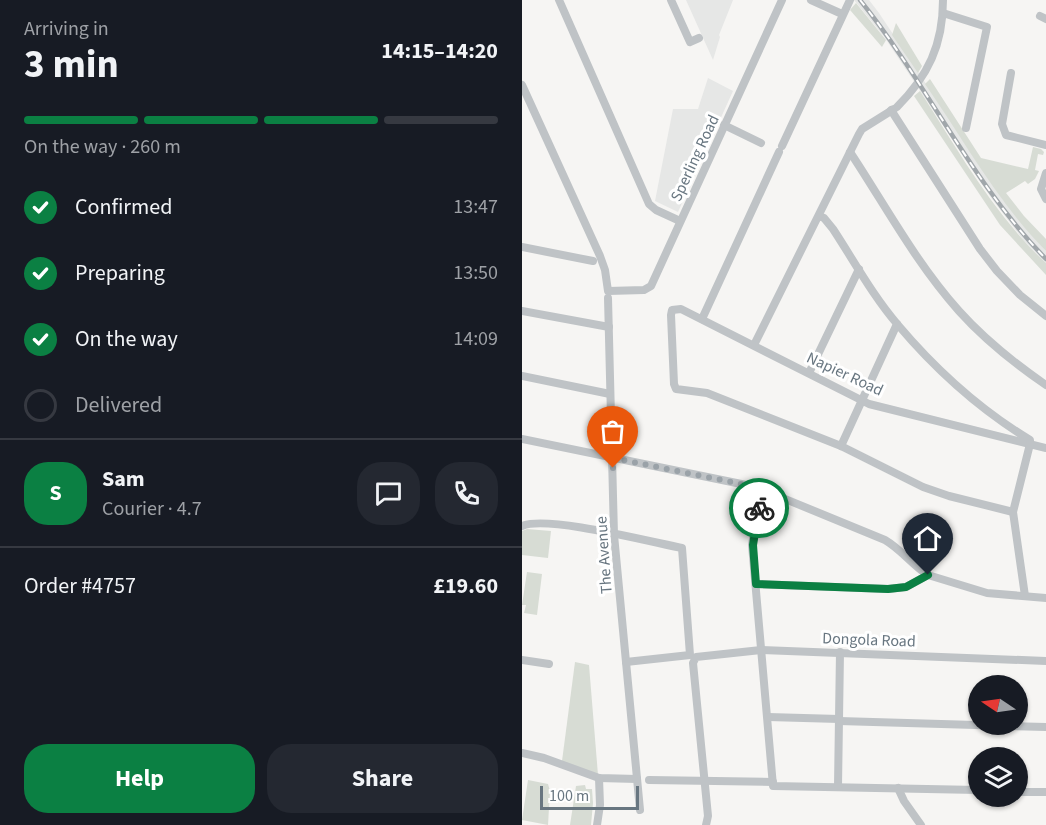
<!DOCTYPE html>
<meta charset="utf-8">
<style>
body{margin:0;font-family:"Source Sans 3",sans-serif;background:#242831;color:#f1f3f6;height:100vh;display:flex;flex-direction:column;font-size:22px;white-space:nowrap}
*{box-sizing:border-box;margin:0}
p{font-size:20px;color:#9ea1a6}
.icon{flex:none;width:33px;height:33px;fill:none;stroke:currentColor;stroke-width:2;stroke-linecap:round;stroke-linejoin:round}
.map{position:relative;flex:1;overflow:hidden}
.sheet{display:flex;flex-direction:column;background:#171b24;width:522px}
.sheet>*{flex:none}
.needle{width:39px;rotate:283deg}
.fabs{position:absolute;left:446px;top:675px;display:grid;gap:12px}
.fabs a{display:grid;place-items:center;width:60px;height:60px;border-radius:50%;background:#171b24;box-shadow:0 2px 4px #0004;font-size:30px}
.scale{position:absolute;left:18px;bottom:15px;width:99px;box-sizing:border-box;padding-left:6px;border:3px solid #687680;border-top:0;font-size:16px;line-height:21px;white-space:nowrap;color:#687680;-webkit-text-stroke:4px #fff;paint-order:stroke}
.pin{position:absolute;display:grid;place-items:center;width:51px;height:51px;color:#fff;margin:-62px -26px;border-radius:50% 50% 50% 0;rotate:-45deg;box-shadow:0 0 6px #0007}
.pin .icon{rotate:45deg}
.courier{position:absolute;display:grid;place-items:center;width:60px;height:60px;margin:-30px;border:4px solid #0b8043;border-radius:50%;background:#fff;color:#222;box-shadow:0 2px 8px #0007}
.headline em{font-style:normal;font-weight:700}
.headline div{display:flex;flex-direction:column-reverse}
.headline{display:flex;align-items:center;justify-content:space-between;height:102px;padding:0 24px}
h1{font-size:39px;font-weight:700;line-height:45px}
.bar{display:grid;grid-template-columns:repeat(4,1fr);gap:9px 6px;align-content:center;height:72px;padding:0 24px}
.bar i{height:8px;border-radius:4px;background:#363941}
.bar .current{background:#0b8043}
.bar p{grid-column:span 4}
.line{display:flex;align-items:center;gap:15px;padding:0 24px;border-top:2px solid #363941}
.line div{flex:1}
.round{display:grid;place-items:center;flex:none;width:63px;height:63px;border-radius:24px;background:#242831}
ol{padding:0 24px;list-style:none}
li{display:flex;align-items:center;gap:18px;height:66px}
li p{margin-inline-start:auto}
li .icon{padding:6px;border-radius:50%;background:#0b8043;color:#fff;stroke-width:4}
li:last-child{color:#9ea1a6}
li i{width:33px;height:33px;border:3px solid #363941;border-radius:50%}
.action{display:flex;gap:12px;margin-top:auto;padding:12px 24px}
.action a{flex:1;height:69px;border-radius:24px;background:#0b8043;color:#fff;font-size:24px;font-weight:700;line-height:69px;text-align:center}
.action a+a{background:#242831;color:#f1f3f6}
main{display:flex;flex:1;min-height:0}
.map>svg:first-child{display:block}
.built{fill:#e6e7e6}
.green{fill:#d7dcd4}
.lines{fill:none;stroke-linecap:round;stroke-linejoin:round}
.minor{stroke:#bfc3c6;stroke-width:8}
.rail-casing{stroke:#a1a7ab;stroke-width:4.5}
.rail{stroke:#fff;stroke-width:2;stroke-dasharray:7;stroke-linecap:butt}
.done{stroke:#9aa2a8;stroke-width:6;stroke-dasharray:0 10.8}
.route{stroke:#0b8043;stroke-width:8}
.labels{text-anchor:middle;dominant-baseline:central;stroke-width:6;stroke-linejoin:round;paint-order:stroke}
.street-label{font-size:16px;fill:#687680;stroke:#fff}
</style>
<main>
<section class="sheet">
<div class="headline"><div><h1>3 min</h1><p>Arriving in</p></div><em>14:15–14:20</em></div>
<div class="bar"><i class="current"></i><i class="current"></i><i class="current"></i><i></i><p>On the way · 260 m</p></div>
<ol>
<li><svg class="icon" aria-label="check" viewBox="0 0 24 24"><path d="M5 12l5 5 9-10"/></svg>Confirmed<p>13:47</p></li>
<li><svg class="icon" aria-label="check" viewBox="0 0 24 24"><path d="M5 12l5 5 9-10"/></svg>Preparing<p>13:50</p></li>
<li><svg class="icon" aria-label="check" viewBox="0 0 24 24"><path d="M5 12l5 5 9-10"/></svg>On the way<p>14:09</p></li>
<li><i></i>Delivered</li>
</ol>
<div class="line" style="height:108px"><b class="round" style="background:#0b8043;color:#fff">S</b><div><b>Sam</b><p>Courier · 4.7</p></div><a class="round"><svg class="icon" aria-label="chat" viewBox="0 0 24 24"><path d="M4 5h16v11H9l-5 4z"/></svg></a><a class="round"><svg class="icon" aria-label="phone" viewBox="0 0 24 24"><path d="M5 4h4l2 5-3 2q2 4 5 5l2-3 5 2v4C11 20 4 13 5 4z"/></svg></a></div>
<div class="line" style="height:78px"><div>Order #4757</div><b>£19.60</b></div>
<div class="action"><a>Help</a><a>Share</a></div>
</section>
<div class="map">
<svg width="524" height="825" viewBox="0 0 524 825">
<rect width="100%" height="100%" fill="#f6f5f3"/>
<g class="built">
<path d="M164,0h47l-14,35 1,2 -7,23z"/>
<path d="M332,0h15l10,13 124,187 43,51v12l-22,-22 -32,-42 -107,-161z"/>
<path d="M186,78l25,13 -55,121 -23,-11 18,-92h25z"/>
</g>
<g class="green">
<path d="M334,3l30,37 -4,7 -32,-37z"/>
<path d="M374,23l26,43 -4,7 -26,-38z"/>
<path d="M408,79l51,79 47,11 5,-22 8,2 3,3 -1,3 -5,-1 -3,16 4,1 -4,8 -7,5 -3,-3 -19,12 18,23 22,23v12c-49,-49 -82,-111 -121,-167z"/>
<path d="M398,91c38,59 74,124 126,172v12l-46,-50 -86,-129z"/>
<path d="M5,529l24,2 -3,27 -26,-3v-24z"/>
<path d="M5,572l15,2 -5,41 -13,-2 2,-8h-4z"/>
<path d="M53,662l14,3 9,110 -36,-14z"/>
<path d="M6,780l20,4 2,7 -2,34 -26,-5z"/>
<path d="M63,785l1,4h6l1,14 -2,22h-21l6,-39z"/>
</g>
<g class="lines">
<g class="minor">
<path d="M37,0l90,204 7,6 24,11"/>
<path d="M149,0l19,42 9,-4"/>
<path d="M289,0l31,14"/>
<path d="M421,13l44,14 -21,101"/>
<path d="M518,16l6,3"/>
<path d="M489,73l-9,51 4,11 40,10"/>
<path d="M0,85l78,171 5,14 3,21 36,-1 7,-4 131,-286"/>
<path d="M375,107c31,-31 46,-62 46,-107"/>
<path d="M369,110l89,139 17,22 23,24 26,21"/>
<path d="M202,125l37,18"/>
<path d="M260,146l68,-146"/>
<path d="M328,152c35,53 66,111 109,159 26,29 55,52 87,74"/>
<path d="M524,173l-5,16 5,10"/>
<path d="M297,216l5,2 9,11c21,32 40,67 65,96 38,45 81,84 132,115v4"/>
<path d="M0,247l71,14"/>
<path d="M86,298l6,237 26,275"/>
<path d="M0,311l87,16"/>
<path d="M180,319l77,-167"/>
<path d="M232,345l105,-211 3,-5 32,-20"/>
<path d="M287,373l50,-104"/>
<path d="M0,376l88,18"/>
<path d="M0,439l234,48 129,53c17,10 27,25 43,35l59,18 59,5"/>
<path d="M319,446l56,-122"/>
<path d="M242,490l-8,30 -4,25 21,241 205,4"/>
<path d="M491,512l-64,-16 -26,-9 -82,-41 -134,-53 -31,-4 -2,-5 -3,-69 1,-5 9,-1 188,95 177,44"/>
<path d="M0,526c25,-11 129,16 160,22l8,107 -64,7"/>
<path d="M234,584l132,5 18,-2 22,-12"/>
<path d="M503,596l-12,-84 17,-68"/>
<path d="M0,660l27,4"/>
<path d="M246,717l71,2"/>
<path d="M317,721l207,6"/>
<path d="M0,753l22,5 55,20 38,1"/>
<path d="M127,780l124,2"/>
<path d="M316,786l2,-134"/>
<path d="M376,788l6,13 17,24"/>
<path d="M495,792h29"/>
<path d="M75,825l3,-20 -1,-27"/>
<path d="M184,825l2,-9 -15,-153 3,-6 65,-7 285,11"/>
</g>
<g class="rail-casing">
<path id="rail" d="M338,0c67,83 111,182 186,259"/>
</g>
<use href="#rail" class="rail"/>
</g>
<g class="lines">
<path class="done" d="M91,468v-10l143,29 8,3 -5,18"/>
<path class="route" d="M237,508l-6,37 3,39 132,5 18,-2 22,-12"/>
</g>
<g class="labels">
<g class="street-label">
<text transform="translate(173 158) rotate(-65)">Sperling Road</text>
<text transform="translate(323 374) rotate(25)">Napier Road</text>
<text transform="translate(82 555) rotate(-94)">The Avenue</text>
<text transform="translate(347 640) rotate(2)">Dongola Road</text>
</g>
</g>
</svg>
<div class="fabs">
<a><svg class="needle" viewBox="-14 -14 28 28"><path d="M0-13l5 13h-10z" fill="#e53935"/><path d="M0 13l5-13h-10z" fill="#9ea1a6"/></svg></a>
<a><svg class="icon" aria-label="layers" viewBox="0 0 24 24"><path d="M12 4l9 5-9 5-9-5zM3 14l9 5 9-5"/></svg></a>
</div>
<div class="scale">100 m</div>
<div class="pin" style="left:91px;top:468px;background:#ea580c"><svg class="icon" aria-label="bag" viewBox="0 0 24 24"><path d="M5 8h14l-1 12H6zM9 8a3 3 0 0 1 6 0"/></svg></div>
<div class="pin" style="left:406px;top:575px;background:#1f2937"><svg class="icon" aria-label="home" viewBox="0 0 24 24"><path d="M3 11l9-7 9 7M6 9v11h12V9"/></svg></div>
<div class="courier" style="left:237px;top:508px"><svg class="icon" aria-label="bike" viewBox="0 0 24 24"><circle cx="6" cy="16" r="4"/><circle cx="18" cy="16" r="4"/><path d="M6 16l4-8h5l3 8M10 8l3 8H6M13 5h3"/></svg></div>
</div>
</main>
